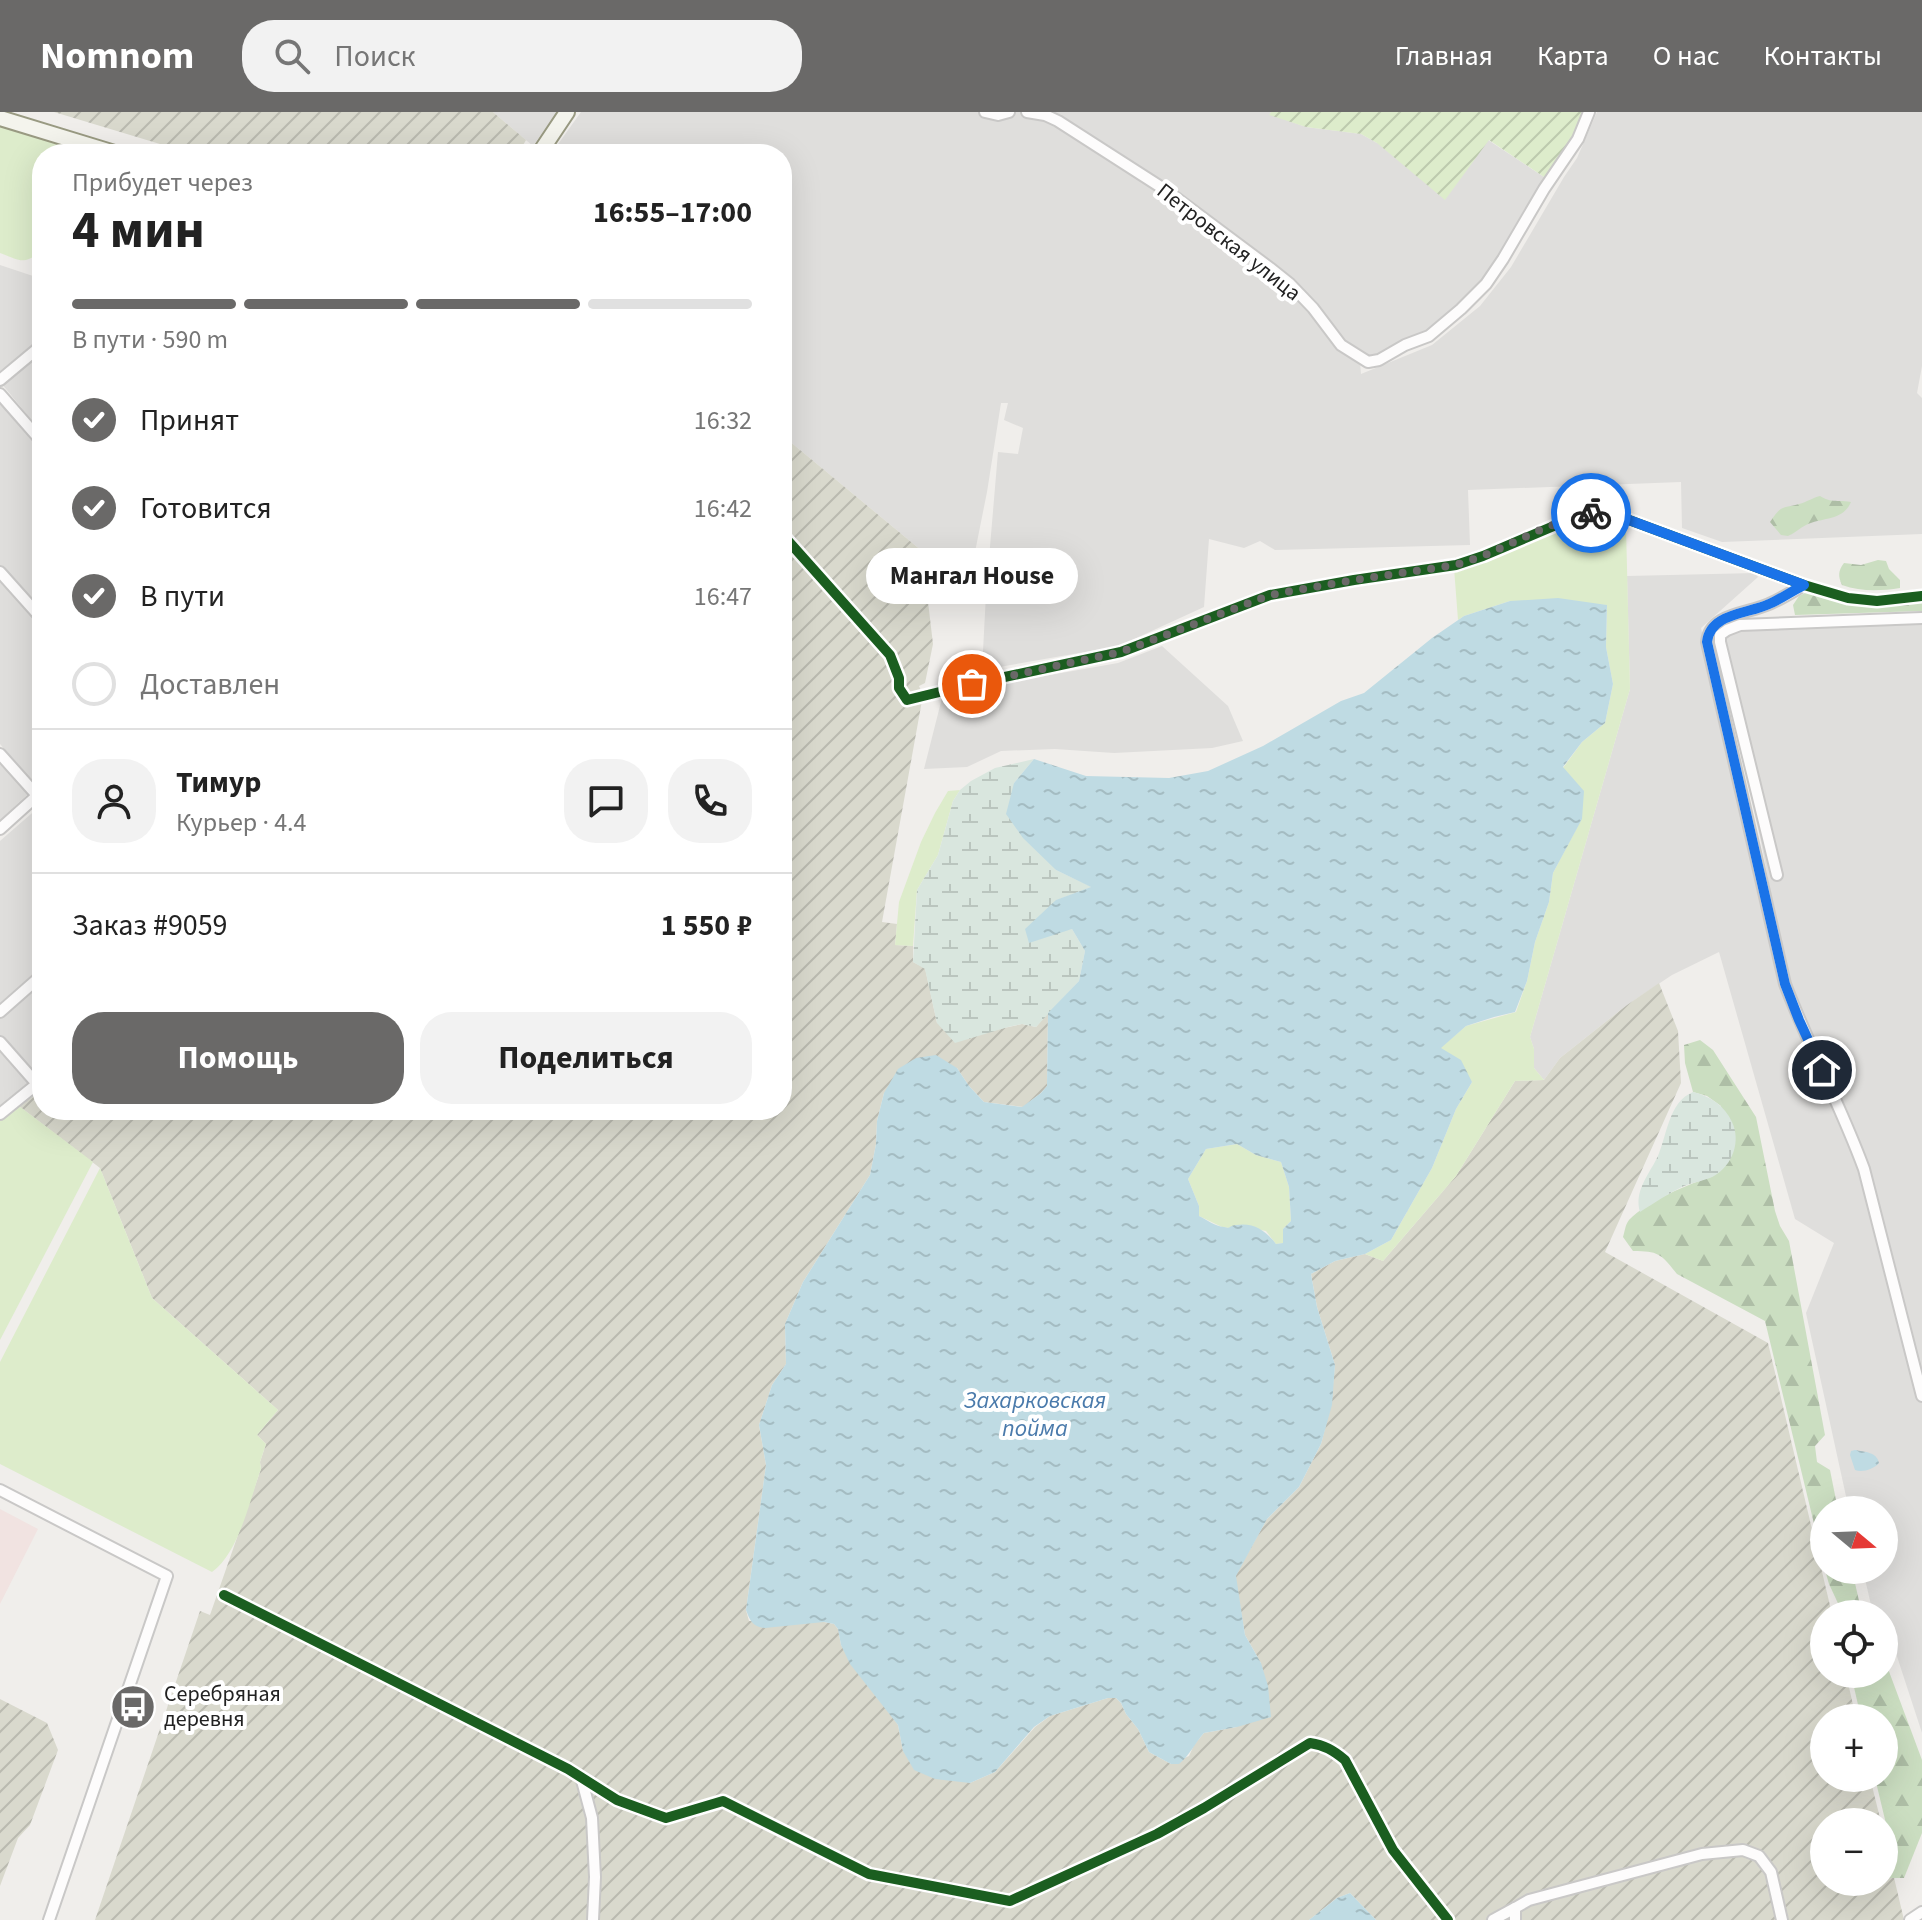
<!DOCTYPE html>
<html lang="ru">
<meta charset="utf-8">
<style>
body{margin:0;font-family:"Source Sans 3",sans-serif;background:#f2f2f2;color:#222;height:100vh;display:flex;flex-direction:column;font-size:30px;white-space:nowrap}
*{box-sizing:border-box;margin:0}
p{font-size:26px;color:#767676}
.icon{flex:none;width:44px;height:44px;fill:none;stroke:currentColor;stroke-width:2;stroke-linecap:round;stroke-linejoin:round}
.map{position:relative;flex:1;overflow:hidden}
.panel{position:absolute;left:32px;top:32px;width:760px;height:976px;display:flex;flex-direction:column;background:#fff;border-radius:32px;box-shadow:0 8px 32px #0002}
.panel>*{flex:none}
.needle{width:52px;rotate:109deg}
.fabs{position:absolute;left:1810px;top:1384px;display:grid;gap:16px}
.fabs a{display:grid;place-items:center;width:88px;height:88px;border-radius:50%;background:#fff;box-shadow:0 8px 32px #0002;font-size:40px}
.pin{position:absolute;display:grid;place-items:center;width:68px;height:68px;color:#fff;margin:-34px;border:4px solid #fff;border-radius:50%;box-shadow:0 2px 8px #0007}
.courier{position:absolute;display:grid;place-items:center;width:80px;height:80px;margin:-40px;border:6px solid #1a73e8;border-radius:50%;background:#fff;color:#222;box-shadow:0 2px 10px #0007}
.bubble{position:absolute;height:56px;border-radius:28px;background:#fff;box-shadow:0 8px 32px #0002;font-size:26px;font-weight:700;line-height:56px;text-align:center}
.summary em{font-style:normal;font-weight:700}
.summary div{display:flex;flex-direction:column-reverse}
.summary{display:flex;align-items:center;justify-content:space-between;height:136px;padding:0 40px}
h1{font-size:52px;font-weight:700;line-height:60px}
.bar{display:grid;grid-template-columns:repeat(4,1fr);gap:12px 8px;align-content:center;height:96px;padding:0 40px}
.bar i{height:10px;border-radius:6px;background:#e0e0e0}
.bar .selected{background:#6a6968}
.bar p{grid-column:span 4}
.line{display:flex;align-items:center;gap:20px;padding:0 40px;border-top:2px solid #e0e0e0}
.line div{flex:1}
.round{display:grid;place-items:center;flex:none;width:84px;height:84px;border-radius:32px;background:#f2f2f2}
ol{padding:0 40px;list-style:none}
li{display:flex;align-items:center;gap:24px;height:88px}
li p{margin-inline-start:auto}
li .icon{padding:8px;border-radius:50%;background:#6a6968;color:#fff;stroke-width:4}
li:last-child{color:#767676}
li i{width:44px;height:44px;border:4px solid #e0e0e0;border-radius:50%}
.action{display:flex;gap:16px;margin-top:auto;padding:16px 40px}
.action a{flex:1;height:92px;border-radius:32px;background:#6a6968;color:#fff;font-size:32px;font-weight:700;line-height:92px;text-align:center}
.action a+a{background:#f2f2f2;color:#222}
header{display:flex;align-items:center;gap:48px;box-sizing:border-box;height:112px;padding:0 40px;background:#6a6968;color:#fff}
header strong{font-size:38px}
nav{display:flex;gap:44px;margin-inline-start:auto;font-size:28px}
.search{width:560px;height:72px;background:#f2f2f2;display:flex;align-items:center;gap:20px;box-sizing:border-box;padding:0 28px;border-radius:32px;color:#767676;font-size:30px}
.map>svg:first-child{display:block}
.residential{fill:#dfdedc}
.commercial{fill:#f1e3e1}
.construction{fill:url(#construction-furrows)}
.grass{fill:#ddeccb}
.forest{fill:url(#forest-firs)}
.wetland{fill:url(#wetland-marsh)}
.garden{fill:url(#garden-furrows)}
.water{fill:url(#water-ripples);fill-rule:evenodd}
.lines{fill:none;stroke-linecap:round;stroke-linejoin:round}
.street-casing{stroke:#c9c8c7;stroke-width:14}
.secondary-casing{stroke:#999a82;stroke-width:18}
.street{stroke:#fdfcfc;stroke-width:10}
.secondary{stroke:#f4f4ed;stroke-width:14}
.cycleway-casing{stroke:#fff;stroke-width:15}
.cycleway{stroke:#1b5e20;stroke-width:10}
.done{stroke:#6a6968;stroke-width:8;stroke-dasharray:0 14.4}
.route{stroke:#1a73e8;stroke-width:10}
.labels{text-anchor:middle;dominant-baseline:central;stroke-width:8;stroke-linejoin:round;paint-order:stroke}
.street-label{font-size:22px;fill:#222;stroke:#fff}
.poi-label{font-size:22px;fill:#222;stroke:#fff;text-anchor:start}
.water-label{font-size:24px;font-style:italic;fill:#4a7aab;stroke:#fff}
</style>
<header>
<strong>Nomnom</strong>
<div class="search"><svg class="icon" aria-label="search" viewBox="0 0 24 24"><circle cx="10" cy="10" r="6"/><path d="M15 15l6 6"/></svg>Поиск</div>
<nav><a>Главная</a><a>Карта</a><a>О нас</a><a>Контакты</a></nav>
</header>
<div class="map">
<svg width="1922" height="1808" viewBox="0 0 1922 1808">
<defs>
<pattern id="construction-furrows" width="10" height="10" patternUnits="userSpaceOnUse" patternTransform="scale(2)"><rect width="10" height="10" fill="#d9d9cd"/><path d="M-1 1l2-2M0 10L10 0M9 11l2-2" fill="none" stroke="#babab0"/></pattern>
<pattern id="forest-firs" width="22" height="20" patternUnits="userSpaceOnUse" patternTransform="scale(2)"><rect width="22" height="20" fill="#cbdec1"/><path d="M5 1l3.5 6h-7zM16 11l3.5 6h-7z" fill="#aebea6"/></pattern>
<pattern id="wetland-marsh" width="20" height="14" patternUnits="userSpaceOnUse" patternTransform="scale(2)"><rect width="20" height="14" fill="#d9e6de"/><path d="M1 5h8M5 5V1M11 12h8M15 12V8" fill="none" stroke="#bac5be"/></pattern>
<pattern id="garden-furrows" width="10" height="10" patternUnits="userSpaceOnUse" patternTransform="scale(2)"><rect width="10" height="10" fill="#ddeccb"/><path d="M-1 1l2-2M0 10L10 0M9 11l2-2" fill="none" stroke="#bdcaae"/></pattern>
<pattern id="water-ripples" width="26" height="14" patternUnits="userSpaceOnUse" patternTransform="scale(2)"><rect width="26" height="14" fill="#bfdbe3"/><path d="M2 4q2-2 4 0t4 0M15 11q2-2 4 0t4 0" fill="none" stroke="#a4bcc2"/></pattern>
</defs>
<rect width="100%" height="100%" fill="#f0eeeb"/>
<g class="residential">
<path d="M493,0h64l-24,34z"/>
<path d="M581,0h690l-1,2 36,13 55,7 16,9 111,-3 59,39 -66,107 -54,49 -67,27 1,12 71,-29 48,-39 31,-39 53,-90 13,-19 20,-46h325v254l-5,27 5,5v136l-200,8 -40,-14 -1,-46 -213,8 2,55 -195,5 -15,-9 -16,7 -35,-9 -5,68 -85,39 -137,24 4,-76 12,-142 20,2 5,-26 -19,-8 4,-17h-7l-14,89 -15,75 -40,5 -10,-21 -140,-116v-281h-231z"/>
<path d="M0,153l42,14v57l-42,36z"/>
<path d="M42,240v81l-40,-49z"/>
<path d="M0,289l42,49v163l-42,-48z"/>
<path d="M1756,461l2,4 -57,51 67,300 9,-1v-2l-17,-88 -46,-204 31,-13 13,-2 164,-4v1119l-32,-98 -6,-7v-14h-11l-10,-44h21v-60h-35l-43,-197 28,-70 -39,-24 -76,-267 -47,23 -45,30 -67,53 -16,22 -10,-12v-19l-4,-12 100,-348 -3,-113z"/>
<path d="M0,466l42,47v157l-5,5 -37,-43z"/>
<path d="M1162,534l66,60 15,35 -31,7 -98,5 -59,-4 -54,2 -34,16 -43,2 19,-75 175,-31z"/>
<path d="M0,648l30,32 -30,28z"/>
<path d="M39,695h3v159l-42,38v-163z"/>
<path d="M42,870v85l-8,8 -34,-39v-17z"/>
<path d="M0,936l30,36 -30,23z"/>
</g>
<path class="commercial" d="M0,1397l38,20 -38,75z"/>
<g class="construction">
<path d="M54,0h439l33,28 -8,14h-325z"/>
<path d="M782,323l140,116 11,93 -8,39 -6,3 4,9 -41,227 15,2 -2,21 18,1v16l12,6 12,55 53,8 32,-7 14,3 12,-14 -1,73 -6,7 -18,14 -39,-5 -15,-16 -12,-18 -73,25 -7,28 -1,23 -6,31 -67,107 -18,42 1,40 -14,21 -13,40 7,40 -20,145 3,11 75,1 10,2 4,5 3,16 57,80 5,26 67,32 25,-11 40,-45 15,-11 58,-18h8l5,5 5,11 12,15 11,23 22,12 18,-8 5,-11 10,-12 33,-6 24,-64 -16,-28 -10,-59 32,-57 32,-32 22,-43 10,-39 4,-40 -18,-58 -6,-33 24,-13 30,-7 18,7 73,-85 59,-95 29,-1 16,-22 67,-53 32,-22 19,48 3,52 -76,169 163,91 64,271h-8v60h22l10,44h-32v60h46l11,44h-57v60h60v-47l20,85h-528l-26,-27 -13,5 -28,22h-1214l105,-309 10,4 51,-146 -1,-7 6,-18 -9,-9 21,-25 -126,-112 -52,-130 -81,-62 23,-17v21h740z"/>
<path d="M0,1587l47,24 11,27 -28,75 -12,13 -18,48z"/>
</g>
<g class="grass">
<path d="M0,12l99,30h-57v97c-19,14 -21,10 -42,2z"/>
<path d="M1588,407h21l17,8 4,162 -100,348 4,12v19l10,12 -29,1 -59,95 -73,85 -18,-7 26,-14 41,-72 24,-59 16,-27 -32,-34 26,-22 50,-14 11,-31 8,-39 14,-40 4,-29 29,-55 -19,-50 19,-26 23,-19 8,-39 -7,-37 1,-42 -97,-4 -46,15 -6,4 -4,-52 99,-40z"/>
<path d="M960,678l-7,11 -15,54 -21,35 -4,56 -18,-1 4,-43 22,-60 14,-29 13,-22z"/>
<path d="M19,994l74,56 -93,178v-220z"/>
<path d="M1237,1032l19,11 25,7 8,25 2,34 -8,8 1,14 -8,1 -10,-13 -29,-6 -8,3 -7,-1 -23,-11v-10l-11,-27 18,-30z"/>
<path d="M100,1056l52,130 126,112 -21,25 9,9 -6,18 1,7c-11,30 -22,84 -49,103l-212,-108v-102z"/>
</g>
<g class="forest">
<path d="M1820,384c13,8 18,3 31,6 -8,19 -28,15 -45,23 -6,3 -11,8 -18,11l-7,-1 -11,-13c12,-18 12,-13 29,-18 8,-2 13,-6 21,-8z"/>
<path d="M1878,448l8,1 3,8 11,11v8c-19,3 -39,4 -58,-3 -4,-9 -4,-14 2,-22l17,2z"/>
<path d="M1809,479c15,3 28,10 43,13 23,4 47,-1 70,-3v10l-127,4 -2,-10 6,-9z"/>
<path d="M1700,928l13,10 43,67 19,94 5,15 9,15 36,194 -10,11 2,16 13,8 8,40h-14v55l-59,-244 -88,-47c-16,-20 -18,-23 -44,-23l-10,-14c2,-6 2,-12 6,-17 18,-19 60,-36 84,-44l8,-70 -14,-10 -14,-4 -8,-29 -1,-18z"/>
<path d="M1825,1458h27l10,44h-19l-14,-30z"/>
<path d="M1884,1546l38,102v73l-18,45h-15l-2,-16 1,-30 -13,-54h9v-60h-23l-10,-44h33z"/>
</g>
<g class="wetland">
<path d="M1034,647l-20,24 42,87 36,17 -35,13v32l15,-3 13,22 -6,30 -43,46 -14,-3 -14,3 -53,16 -18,-20 -12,-54 -12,-7 4,-72 21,-35 15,-54 7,-11 11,-9 24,-13z"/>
<path d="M1693,980c17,4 32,14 39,30 9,19 1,43 -18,54 -9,5 -21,6 -30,10 -15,7 -30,17 -44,26 -6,-21 8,-36 17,-54 10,-21 11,-56 36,-66z"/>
</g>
<path class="garden" d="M1271,0h316l-7,17 -33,50 -58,-39 -44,60 -68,-57 -16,-9 -55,-7 -37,-12z"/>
<g class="water">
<path d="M1558,486l49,7 -1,42 7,37 -8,39 -23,19 -19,25 21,24 -2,28 -29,54 -4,29 -14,40 -8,39 -12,31 -21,5 -28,9 -25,22 20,12 11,22 -16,27 -24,59 -41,72 -26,14 -30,7 -24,13 6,33 18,58 -3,40 -11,39 -22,43 -32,32 -31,57 9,59 16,28 7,23 3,31 -34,10 -33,6c-9,10 -14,22 -25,31h-8l-22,-12 -11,-23 -12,-15 -5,-11 -5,-5h-8l-58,18 -16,11 -39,45 -25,11 -35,-4 -21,-9 -11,-19 -5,-26 -48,-61 -9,-19 -3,-16 -4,-5 -10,-2 -59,6c-12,-1 -15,-7 -19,-18l20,-145 -7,-40 13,-40 14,-21 -1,-40 18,-42 67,-107 6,-31 1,-23 7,-28 14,-24 18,-11 20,-3 21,13 12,18 15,16 38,5 19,-14 6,-7 1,-73 31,-32 6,-30 -13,-22 -43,14 -4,-14 31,-29 35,-13 -35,-17 -33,-32 -17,-24 8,-31 20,-24 52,17 83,2 39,-7 55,-25 78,-45 23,-8 68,-55 32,-22 46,-15zM1237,1032l19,11 25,7 8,25 2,34 -8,8v14l-7,1c-10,-13 -22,-22 -40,-19 -9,1 -3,4 -12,2 -9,-1 -17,-7 -25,-11v-10l-11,-27 18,-30z"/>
<path d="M1855,1338c10,2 22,2 24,13 -5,6 -17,10 -24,7l-5,-15 1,-4z"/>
<path d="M1350,1781l26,27h-67l28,-22z"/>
</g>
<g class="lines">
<g class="street-casing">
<g id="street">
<path d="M985,0l13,3 11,-3"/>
<path d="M1027,0l18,3 13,6 109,70 103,77 20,16 23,24 28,37 27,17 11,-2 26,-15 24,-9 32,-27 25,-25 17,-25 41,-70 34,-50 11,-27"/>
<path d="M0,268l42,-35"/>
<path d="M0,282l42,48"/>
<path d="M782,422l108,121 9,23v10l8,12 65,-16 149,-32 149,-57 84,-15 102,-15 27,-9 92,-39 27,-5 19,5 183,68 44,13 29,3 45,-5"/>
<path d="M0,460l42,47"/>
<path d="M1804,473c-12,7 -23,14 -35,19 -21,10 -59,9 -62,38l78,342c24,63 56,122 79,185l58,227"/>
<path d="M0,642l42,47"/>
<path d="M0,717l40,-36"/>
<path d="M1777,763l-57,-233v-7l7,-5 13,-5 182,-7"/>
<path d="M0,900l42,-37"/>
<path d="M0,930l37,42 -37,30"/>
<path d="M0,1378l167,86 -118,344"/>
<path d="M224,1483l344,174 49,31 49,18 57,-17 146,73 141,27 147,-67 47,-26 106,-65c14,2 23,7 35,17l48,90 55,70"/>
<path d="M581,1665l11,41 3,59 -2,43"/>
<path d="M1493,1808l22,-12"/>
<path d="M1515,1808v-12l14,-8 173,-46 41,-4 16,6 12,16 11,48"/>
<path d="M1910,1808l12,-8"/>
</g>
</g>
<g class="secondary-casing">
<g id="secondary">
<path d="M0,6l118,36"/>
<path d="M539,42l28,-42"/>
</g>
</g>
<use href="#street" class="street"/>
<use href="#secondary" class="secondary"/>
<g class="cycleway-casing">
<g id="cycleway">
<path d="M782,422l108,121 9,23v10l8,12 65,-16 149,-32 149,-57 84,-15 102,-15 27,-9 92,-39 27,-5 19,5 183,68 44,13 29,3 45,-5"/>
<path d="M224,1483l344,174 49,31 49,18 57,-17 146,73 141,27 147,-67 47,-26 106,-65c14,2 23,7 35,17l48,90 55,70"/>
</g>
</g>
<use href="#cycleway" class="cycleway"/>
</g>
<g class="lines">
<path class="done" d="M972,572l149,-32 149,-57 84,-15 102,-15 27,-9 64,-29 44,-14"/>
<path class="route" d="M1591,401l11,-1 19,5 183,68c-12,6 -23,14 -35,19 -21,10 -59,9 -62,38l78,342 14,36 23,50"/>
</g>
<defs>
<g id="bus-disc" transform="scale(2.3)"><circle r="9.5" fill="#6a6968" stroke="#fff"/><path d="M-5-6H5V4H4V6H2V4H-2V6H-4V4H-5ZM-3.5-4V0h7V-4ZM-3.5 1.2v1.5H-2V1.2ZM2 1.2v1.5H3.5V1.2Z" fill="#fff"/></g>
</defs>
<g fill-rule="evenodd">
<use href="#bus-disc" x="133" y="1595"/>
</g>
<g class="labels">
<g class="street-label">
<text transform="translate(1229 130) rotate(38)">Петровская улица</text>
</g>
<g class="poi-label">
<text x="164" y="1582">Серебряная<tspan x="164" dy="25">деревня</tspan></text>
</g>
<g class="water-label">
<text x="1035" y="1288">Захарковская<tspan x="1035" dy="28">пойма</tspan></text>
</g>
</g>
</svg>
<div class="fabs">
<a><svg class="needle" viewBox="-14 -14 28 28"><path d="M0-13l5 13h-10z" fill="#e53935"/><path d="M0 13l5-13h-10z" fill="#767676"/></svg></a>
<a><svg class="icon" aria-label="locate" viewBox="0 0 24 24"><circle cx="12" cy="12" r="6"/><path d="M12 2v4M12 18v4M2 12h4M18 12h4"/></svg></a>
<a>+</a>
<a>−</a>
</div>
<div class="pin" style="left:972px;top:572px;background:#ea580c"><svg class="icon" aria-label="bag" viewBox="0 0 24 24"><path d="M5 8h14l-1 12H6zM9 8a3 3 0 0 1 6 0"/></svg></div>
<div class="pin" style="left:1822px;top:958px;background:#1f2937"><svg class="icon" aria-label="home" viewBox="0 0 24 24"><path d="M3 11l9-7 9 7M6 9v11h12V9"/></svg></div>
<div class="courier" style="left:1591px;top:401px"><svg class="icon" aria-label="bike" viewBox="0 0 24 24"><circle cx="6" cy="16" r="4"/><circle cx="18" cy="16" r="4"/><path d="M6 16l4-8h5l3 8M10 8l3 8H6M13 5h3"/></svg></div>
<div class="bubble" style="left:866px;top:436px;width:212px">Мангал House</div>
<section class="panel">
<div class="summary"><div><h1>4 мин</h1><p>Прибудет через</p></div><em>16:55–17:00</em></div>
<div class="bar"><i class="selected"></i><i class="selected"></i><i class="selected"></i><i></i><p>В пути · 590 m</p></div>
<ol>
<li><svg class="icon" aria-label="check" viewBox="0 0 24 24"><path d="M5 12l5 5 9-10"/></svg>Принят<p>16:32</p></li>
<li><svg class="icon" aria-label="check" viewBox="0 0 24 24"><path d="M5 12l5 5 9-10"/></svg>Готовится<p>16:42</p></li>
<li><svg class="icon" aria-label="check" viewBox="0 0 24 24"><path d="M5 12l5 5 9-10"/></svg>В пути<p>16:47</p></li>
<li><i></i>Доставлен</li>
</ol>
<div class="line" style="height:144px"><a class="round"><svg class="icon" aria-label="person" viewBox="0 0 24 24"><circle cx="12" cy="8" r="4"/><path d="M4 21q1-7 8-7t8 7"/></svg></a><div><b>Тимур</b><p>Курьер · 4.4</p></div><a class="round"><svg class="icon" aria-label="chat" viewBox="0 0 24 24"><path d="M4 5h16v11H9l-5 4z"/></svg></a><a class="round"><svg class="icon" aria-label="phone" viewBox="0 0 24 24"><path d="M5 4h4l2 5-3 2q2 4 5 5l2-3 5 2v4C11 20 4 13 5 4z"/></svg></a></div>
<div class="line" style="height:104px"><div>Заказ #9059</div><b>1 550 ₽</b></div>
<div class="action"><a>Помощь</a><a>Поделиться</a></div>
</section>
</div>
